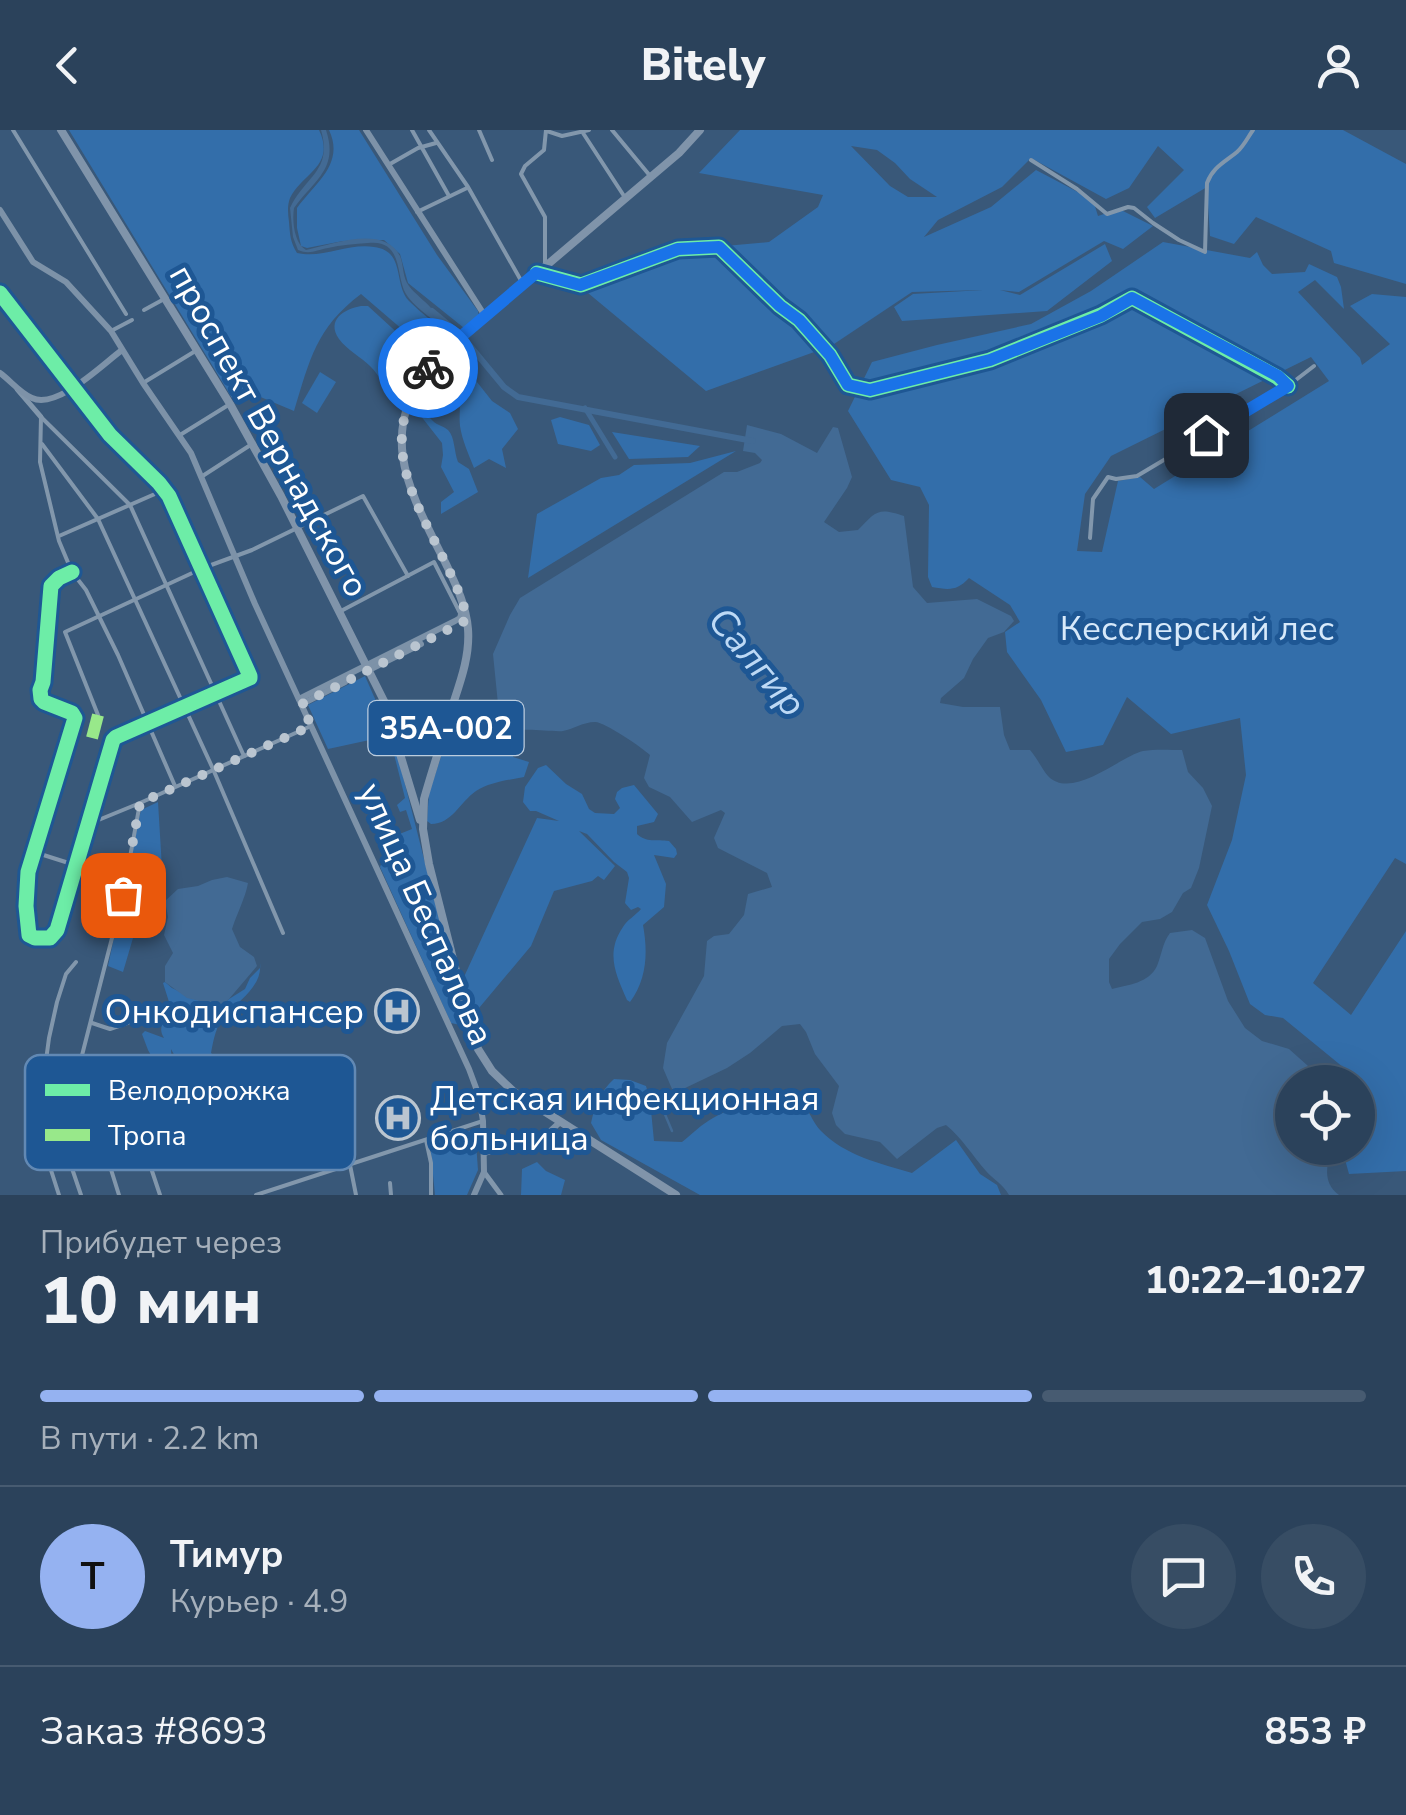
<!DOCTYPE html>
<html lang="ru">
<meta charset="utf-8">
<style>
body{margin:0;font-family:"Nunito Sans",sans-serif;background:#374d64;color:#f1f3f6;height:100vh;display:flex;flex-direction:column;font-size:38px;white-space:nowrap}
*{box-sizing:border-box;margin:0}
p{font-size:32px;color:#a6b0bb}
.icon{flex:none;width:55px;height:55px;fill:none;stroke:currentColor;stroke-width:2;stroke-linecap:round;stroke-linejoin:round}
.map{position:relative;height:1065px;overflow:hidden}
.side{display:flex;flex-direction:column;background:#2b425b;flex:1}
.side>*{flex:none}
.buttons{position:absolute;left:1275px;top:935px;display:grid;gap:20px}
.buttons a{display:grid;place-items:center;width:100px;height:100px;border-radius:50%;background:#2b425b;box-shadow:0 10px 40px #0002,0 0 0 2px #475b71;font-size:50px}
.pin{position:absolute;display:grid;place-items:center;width:85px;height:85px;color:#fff;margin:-42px;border-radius:20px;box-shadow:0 5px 15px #0006}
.courier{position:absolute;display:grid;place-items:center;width:100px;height:100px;margin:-50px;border:8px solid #1a73e8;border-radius:50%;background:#fff;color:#222;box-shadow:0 2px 12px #0007}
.head em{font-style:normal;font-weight:800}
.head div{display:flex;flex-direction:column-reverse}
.head{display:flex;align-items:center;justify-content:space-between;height:170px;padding:0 40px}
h1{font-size:65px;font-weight:800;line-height:75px}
.bar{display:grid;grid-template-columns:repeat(4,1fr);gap:15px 10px;align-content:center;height:120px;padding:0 40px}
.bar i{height:12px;border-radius:8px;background:#475b71}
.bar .current{background:#95b2f1}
.bar p{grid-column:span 4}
.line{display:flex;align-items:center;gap:25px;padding:0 40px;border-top:2px solid #475b71}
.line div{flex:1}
.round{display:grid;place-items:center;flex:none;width:105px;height:105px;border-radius:52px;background:#374d64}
header{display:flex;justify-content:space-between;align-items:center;height:130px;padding:0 40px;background:#2b425b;font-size:45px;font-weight:800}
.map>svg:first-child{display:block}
.green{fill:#336eaa;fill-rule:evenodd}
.water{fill:#426a94}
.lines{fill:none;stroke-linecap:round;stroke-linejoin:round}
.stream{stroke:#426a94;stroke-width:2.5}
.canal{stroke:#426a94;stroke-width:5}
.river{stroke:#426a94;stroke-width:6}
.minor{stroke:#8297ac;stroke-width:4}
.tertiary{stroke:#8297ac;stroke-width:5}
.secondary{stroke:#7d92a8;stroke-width:6}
.primary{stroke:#8094aa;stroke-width:8}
.quiet{stroke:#98e88a;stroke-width:12;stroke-dasharray:25 12;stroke-linecap:butt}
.cycleway-casing{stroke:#1e5794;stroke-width:21}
.cycleway{stroke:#6deda7;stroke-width:15}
.done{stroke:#bac5d0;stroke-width:10;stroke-dasharray:0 18}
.route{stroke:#1a73e8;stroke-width:12}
.labels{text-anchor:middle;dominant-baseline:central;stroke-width:10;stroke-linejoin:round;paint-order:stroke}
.shield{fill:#1e5794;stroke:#bccddf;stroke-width:2.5}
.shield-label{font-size:32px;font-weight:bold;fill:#fff}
.street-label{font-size:35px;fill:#fff;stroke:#1e5794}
.park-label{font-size:35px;fill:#d7e9fa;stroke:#1e5794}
.poi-label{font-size:35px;fill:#fff;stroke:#1e5794;text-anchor:end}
.water-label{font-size:38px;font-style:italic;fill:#bdd9f5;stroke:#1e5794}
.key{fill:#1e5794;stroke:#6289b4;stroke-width:2.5}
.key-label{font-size:28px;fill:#fff}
</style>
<header><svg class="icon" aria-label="back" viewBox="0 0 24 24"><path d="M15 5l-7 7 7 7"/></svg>Bitely<svg class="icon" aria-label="person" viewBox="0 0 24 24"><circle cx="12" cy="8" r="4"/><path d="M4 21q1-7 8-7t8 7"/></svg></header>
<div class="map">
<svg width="1406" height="1065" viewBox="0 0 1406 1065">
<rect width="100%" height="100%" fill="#395879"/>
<g class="green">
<path d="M69,0h250c17,36 -16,42 -29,68 -3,8 -2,16 -1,24 1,12 1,20 8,31 26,6 50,-10 77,-6 32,4 19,37 35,54 13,13 28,24 42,35l-20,18 -70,-60c-45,34 -51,65 -67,117l-48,-20 -14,7z"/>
<path d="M329,0h30l78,125 41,56 1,6 -15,11 -56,-45 -8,-29 -16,-14 -41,1 -36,7 -6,-2 -4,-18v-20c18,-25 48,-44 32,-78z"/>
<path d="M740,0h603l63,34v120l-72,-21 -3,-12 -75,-34 -22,27 -24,-8 -3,-49 -52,31 -8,-11 37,-37 -26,-24 -29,42 -23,11 -75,-41 -29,29 -64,33 -14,17 67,-30 45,-37 57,30 5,16 21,-7 34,17 -30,23 -19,-8 -85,51 -19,-2 20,5 85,-51 7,17 -65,50 -145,10 -8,-14 19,-13 70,-4 -71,2 -81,54 -125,45 -118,-98 92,-43 89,-8 49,-35 5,-12 -124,-22zM851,16l26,4 18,13 15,16 27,18h-29l-18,-11z"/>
<path d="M1163,112l87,16 7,-6 6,13 9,9 33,-2 4,-8 28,13 4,10 3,22 -29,-29 -17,12 62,66 2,7 28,-21 -40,-38 22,-12 34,3v567l-11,-6 -82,125 38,32 55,-84v240l-57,3 -5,-18 3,-8h11l2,-67 -77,-63 -18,-3 -15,-11 -21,-53 -22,-46 25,-65 14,-65 -6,-57 -69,16 -44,-37 -24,48 -37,7 -25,-52 -34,-48 -2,-20 15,-10 -10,-17 -41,-27c-12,13 -20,12 -37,9l-4,-10 1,-72 -9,-18 -29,-7 -43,-69 24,-49 65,-17 94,-21 60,-33zM1311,227l18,24 -175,108 -14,-12 -22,4 -16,71 -25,-1 8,-57 26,-38z"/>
<path d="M361,176h7l47,43 2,10 -19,29 -5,2c-11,-6 -14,-15 -23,-24 -9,-9 -23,-16 -31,-27 -13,-19 5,-30 22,-33z"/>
<path d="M457,219l6,6 14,27 15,19 18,12 8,16 -16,20 4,19 -17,-9 -15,9c-5,-13 -12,-28 -14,-42 -2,-19 5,-33 -10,-49l-16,1 1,-10z"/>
<path d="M320,242l16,10 -19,31 -15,-10z"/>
<path d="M424,255l3,3c-1,12 -4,24 6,33 3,4 11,5 15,9 7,7 6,22 10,32l11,7 9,23 -37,22v-12l13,-10 -13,-25 2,-12 -1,-12 -29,-37z"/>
<path d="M560,287l29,8 11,20 -9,6 -33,-7 -7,-24z"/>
<path d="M612,302l88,14 -12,11 -59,2z"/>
<path d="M736,321l-208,127 9,-64 64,-36 18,-3 15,-10 56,-2z"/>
<path d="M365,546l18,41 5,19 -60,13 -20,-44z"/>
<path d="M484,604l2,10 29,-1 -2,14 16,5 -5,15c-16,3 -34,5 -48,14 -16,11 -24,33 -45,33l-4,-3 2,-28 13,-39 27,-15z"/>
<path d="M395,615l65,255 -1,2 5,19 -4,4 -9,-2 -71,-156 12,-30 20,-8 -6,-19 -6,2 -3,-7 8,-7 -13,-52z"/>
<path d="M546,635l20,19 16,10 7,15 6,4 19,1 6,-6 -5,-9 2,-7 5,-4 12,-3 24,29 -4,8 -17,4v8c9,9 20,5 32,7l7,8 1,5 -3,4 -20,-3 12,29 -2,23 -21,18c5,27 4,54 -13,77l-3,-2c-11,-25 -22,-47 -4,-73 4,-7 13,-12 18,-18l-3,-2 -7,3 -6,-7 4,-25 -2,-6 -13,-10 -27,-28 -8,-3 36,35 -11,14 -6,-4 -6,5 -38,10 -23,55 -57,68 -11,-35 74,-161 22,3 -23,-10h-6l-7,-9 2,-15 13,-19z"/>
<path d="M158,672l4,66 -19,36 -20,68 -15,-6 33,-156z"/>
<path d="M260,833c3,25 -25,39 -39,58 -6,9 -8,22 -10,32l13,12 -4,5 -3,11 -21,11 -5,-2 4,-14 -5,-7 -12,-7 -7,-13 2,35 7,11 -8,-2 -24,-43 -6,-16 3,-3 19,7c-8,-12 3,-20 6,-33l-7,-22 2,-1 7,6 28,13 5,19 24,-21 16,-10 5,-11 10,-10z"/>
<path d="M614,949l16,1 16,6 4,14 4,41 28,1c10,-8 20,-18 31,-24 18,-10 61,-32 80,-23 14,6 17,25 28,36 23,24 60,33 91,42l44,-33 24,34 17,11 4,10h-301l-99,-55 -10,-17c4,-19 9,-31 23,-44z"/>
<path d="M475,999l3,41 -11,25h-32l-5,-52z"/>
<path d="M537,1032l9,9 19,9 -4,15h-40l1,-26z"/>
</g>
<g class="water">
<path d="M321,0h5c13,39 -12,50 -32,78 -2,13 0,35 12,42 26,-5 77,-26 94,6 4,9 2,21 9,30 6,8 15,14 22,22 9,10 16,20 30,23l-8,6c-13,-14 -38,-28 -47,-43 -11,-18 -2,-55 -38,-51 -13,1 -27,2 -40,5 -12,2 -18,7 -30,2l-5,-13 -3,-29c15,-32 43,-37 31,-78z"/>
<path d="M747,295l34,9 36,19 16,-26 5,1 14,49 -5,11 -23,34 15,10 19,-2c18,-19 20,-23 46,-14l9,71 14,16 50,-4 34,17 3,5 -10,11 -16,6 -15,21 -9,19 -23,20 -1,5 23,4h37l4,28 6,15h20c7,8 12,19 18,26 24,25 71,-19 95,-25 12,-2 27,-1 39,-1l6,22 15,16 9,18 -13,62 -8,20 -8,5 -11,19 -12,7 -18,3 -22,22 -11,15v23l3,7c16,-4 37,-6 45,-23 5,-12 5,-22 13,-33l22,-3 13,8 23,63 17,27 17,13 27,8 37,33h-34v66h39c-4,17 -9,35 8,47h-330c-6,-11 -15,-15 -23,-24 -14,-16 -24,-33 -40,-46l-9,3 -40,31 -17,-17 -35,-8 -9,-9 -4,-12 7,-27 -24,-32 -9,-22 -6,-8 -18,2 -32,27 -23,15 -46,22 -9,-1 -9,-21 4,-25 37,-67 3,-35 7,-5 15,-2 15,-19 4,-21 24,-7 -5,-14 -49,-25 -4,-10 11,-25 -4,-3 -29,12 -22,-25 -21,-10 -5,-9 6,-23c-7,-7 -47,-34 -55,-33 -12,0 -21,7 -32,9 -7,1 -29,-2 -41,-1l-12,-12 -11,-4 -6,-60 17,-39 10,-17 204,-126h13l23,-9 2,-3 -7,-7 -12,-2z"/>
<path d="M227,747l21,6c-3,16 -11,30 -16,46l8,18 14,10 3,9 -28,33 -37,30 -3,-11 11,-17 -13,-3 -22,-16v-16l8,-13 -9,-18 4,-18 -3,-16 13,-12 20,-3 14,-6z"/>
</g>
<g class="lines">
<path class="stream" d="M672,1001l-8,-19 8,-18 4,-1 1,-4"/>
<path class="canal" d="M585,278l30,49"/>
<path class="river" d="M432,181l29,24 43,52 14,10 235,44"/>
<g class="minor">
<path d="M13,0l113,184"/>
<path d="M412,0l37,66"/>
<path d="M429,0l39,57 55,97"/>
<path d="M479,0l13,30"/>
<path d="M612,0l39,47"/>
<path d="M547,1l15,5 27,-6"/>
<path d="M583,3l41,63"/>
<path d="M1031,30l46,29 30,25 21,-7 6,1 19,15 26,17 26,12 2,-69c6,-16 18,-21 30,-31 7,-6 11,-15 16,-22"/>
<path d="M390,34l28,-16 18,-5"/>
<path d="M417,82l50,-24"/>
<path d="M545,133v-46l-24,-43 4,-8 19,-16 2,-20"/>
<path d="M539,143l42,12 97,-36 41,-2 61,59 19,14 31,35 18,30 22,5 120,-30 111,-45 31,-17 145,79 11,9"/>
<path d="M0,163l110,142 49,48 10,13 81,180v2l-134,59 -3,3 -56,190 -7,8h-15l-6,-3 -3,-29 2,-34 47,-154 -3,-5 -28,-11 -3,-3 -1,-9 3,-8 8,-96 8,-8 13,-6"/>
<path d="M144,180l22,-12"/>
<path d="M111,201l21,-11"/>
<path d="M143,253l54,-33"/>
<path d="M41,287l89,88 114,251"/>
<path d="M41,287l-1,45 19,79 13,31 14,18 32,65 57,131"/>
<path d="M180,305l50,-31"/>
<path d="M42,314l56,75 115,250 70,164"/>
<path d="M201,347l51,-33"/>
<path d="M59,406l105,-46"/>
<path d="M1090,408l3,-39 15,-22 8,2 21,-3 151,-90 26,-20"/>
<path d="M339,482l95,-50 27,53"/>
<path d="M98,585l-33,-83 138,-64 49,-18 111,-54 45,80"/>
<path d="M88,691h8l44,-18 171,-77"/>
<path d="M34,722l41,13"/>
<path d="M76,832l-10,12 -9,28 -8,36 -6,45 38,112"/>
<path d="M92,893l18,6 20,-7"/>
<path d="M140,1005l20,60"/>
<path d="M426,1010l5,23v32"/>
<path d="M350,1035l6,30"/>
<path d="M50,1037l9,28"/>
<path d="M390,1053l1,12"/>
<path d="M119,1065l-40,-128 44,-172 17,-92"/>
<path d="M256,1065l227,-74"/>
</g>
<g class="tertiary">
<path d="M17,259l24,28"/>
<path d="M484,1042l17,23"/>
</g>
<g class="secondary">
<path d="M366,0l119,186"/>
<path d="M0,80l33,52 33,20 45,49 32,52 48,70 64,151 214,465 10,27 4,25 1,51 -10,23"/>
<path d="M0,243c11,8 20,20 32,25 25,12 71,-34 90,-48"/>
<path d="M365,542l56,-28"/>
<path d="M299,569l156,-78 5,-3 3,-11"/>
<path d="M302,574l43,-22"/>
<path d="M484,1023l61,-17 15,-14"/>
</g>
<g class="primary">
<path d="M61,0l169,274 51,92 103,205 36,119"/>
<path d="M676,1065l-162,-103 -22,-21 -14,-22 -7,-19 -42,-166 -6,-35 1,-30c9,-32 20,-64 29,-95 8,-24 17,-49 15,-75 -2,-24 -12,-44 -22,-65 -36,-72 -73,-132 -11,-204l244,-207 21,-23"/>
</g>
<path class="quiet" d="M92,608l6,-23"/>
<g class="cycleway-casing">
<g id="cycleway">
<path d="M537,143l44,12 97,-36 41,-2 61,59 19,14 31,35 18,30 22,5 120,-30 111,-45 31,-17 145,79 11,9"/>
<path d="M0,163l110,142 49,48 10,13 81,180v2l-134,59 -3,3 -56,190 -7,8h-15l-6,-3 -3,-29 2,-34 47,-154 -3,-5 -28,-11 -3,-3 -1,-9 3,-8 8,-96 8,-8 13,-6"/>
</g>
</g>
<use href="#cycleway" class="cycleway"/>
</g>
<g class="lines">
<path class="done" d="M123,765l17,-92 171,-77 -9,-22 165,-84c-4,-21 -13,-39 -22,-58 -33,-67 -69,-123 -17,-194"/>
<path class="route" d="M428,238l16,-17 92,-78 44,12 98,-36 41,-2 61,59 19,14 31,35 18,30 22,5 120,-30 111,-44 31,-18 146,78 10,10 -82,49"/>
</g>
<defs>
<g id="hospital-ring" transform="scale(2.25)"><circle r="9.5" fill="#1e5794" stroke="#bac5d0" stroke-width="1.5"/><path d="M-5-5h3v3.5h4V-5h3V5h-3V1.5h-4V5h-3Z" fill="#bac5d0"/></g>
</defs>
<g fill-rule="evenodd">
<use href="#hospital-ring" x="397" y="881"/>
<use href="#hospital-ring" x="398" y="988"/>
</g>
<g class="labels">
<rect class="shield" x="368.5" y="571" width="155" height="54" rx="8"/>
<g class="shield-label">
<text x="446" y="598">35А-002</text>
</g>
<g class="street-label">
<text transform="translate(269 301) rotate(61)">проспект Вернадского</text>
<text transform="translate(426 784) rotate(66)">улица Беспалова</text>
</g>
<g class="park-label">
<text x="1197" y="498">Кесслерский лес</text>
</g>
<g class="poi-label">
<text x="364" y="881">Онкодиспансер</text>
<text x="430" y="968" text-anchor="start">Детская инфекционная<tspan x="430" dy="40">больница</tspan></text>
</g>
<g class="water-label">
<text transform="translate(757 532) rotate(50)">Салгир</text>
</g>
</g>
<rect x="25" y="925" width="330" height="115" rx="15" class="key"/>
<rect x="45" y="954" width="45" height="12" fill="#6deda7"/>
<rect x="45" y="999" width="45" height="12" fill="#98e88a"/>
<g class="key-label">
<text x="108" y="970">Велодорожка</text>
<text x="108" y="1015">Тропа</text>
</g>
</svg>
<div class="buttons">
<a><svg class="icon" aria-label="locate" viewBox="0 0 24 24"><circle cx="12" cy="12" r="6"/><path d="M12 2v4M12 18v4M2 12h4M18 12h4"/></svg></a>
</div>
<div class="pin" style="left:123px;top:765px;background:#ea580c"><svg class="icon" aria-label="bag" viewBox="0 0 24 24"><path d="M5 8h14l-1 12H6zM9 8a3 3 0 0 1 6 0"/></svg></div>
<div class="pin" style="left:1206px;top:305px;background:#1f2937"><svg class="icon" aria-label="home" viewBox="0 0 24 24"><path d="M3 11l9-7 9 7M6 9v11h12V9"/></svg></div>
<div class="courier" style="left:428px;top:238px"><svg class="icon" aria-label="bike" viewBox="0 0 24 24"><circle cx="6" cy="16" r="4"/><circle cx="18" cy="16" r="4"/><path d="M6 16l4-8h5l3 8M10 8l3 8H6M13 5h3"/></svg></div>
</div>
<section class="side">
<div class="head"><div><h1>10 мин</h1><p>Прибудет через</p></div><em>10:22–10:27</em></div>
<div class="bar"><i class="current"></i><i class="current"></i><i class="current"></i><i></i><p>В пути · 2.2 km</p></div>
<div class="line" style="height:180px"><b class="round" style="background:#95b2f1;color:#111">Т</b><div><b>Тимур</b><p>Курьер · 4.9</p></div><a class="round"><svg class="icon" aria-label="chat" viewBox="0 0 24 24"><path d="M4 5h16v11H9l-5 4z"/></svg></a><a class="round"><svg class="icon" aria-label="phone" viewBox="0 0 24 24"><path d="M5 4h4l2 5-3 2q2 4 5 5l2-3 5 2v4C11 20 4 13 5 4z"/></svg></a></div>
<div class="line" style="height:130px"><div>Заказ #8693</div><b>853 ₽</b></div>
</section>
